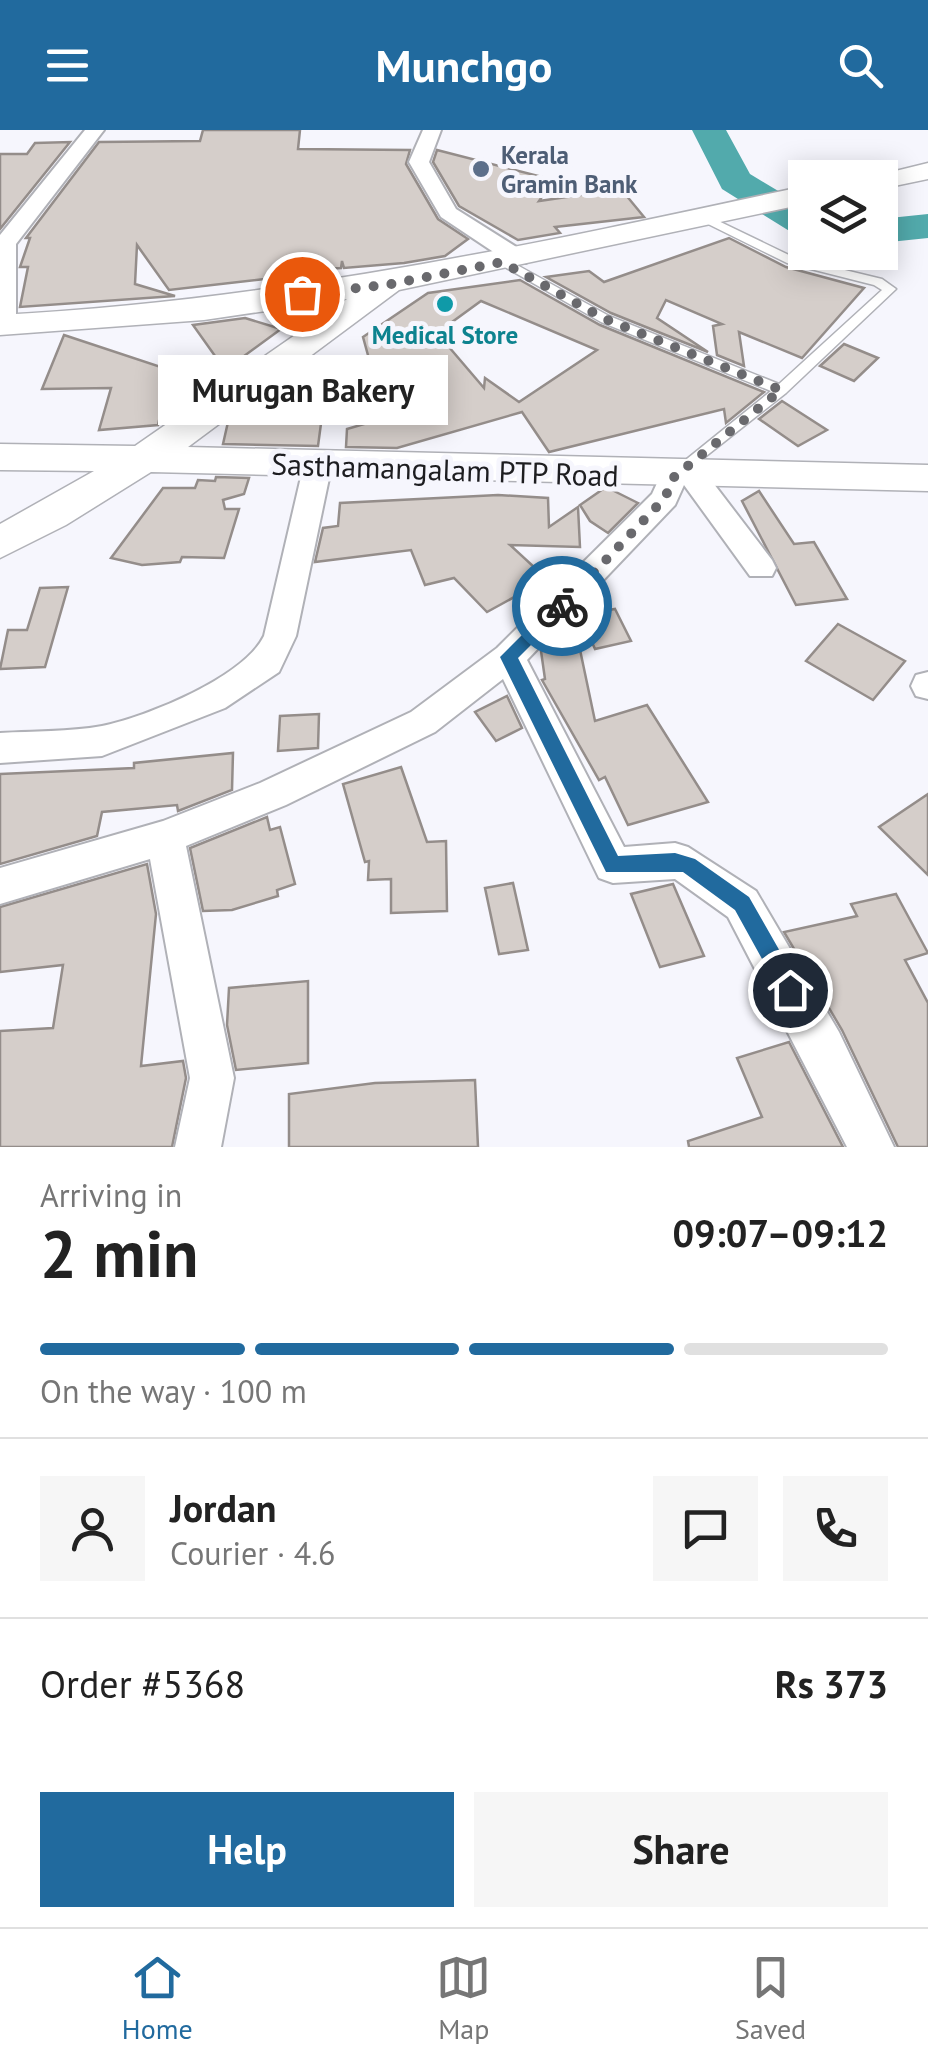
<!DOCTYPE html>
<meta charset="utf-8">
<style>
body{margin:0;font-family:"PT Sans",sans-serif;background:#f6f6f6;color:#222;height:100vh;display:flex;flex-direction:column;font-size:38px;white-space:nowrap}
*{box-sizing:border-box;margin:0}
p{font-size:32px;color:#767676}
.icon{flex:none;width:55px;height:55px;fill:none;stroke:currentColor;stroke-width:2;stroke-linecap:round;stroke-linejoin:round}
.map{position:relative;height:1017px;overflow:hidden}
.details{display:flex;flex-direction:column;background:#fff;flex:1}
.details>*{flex:none}
.controls{position:absolute;left:788px;top:30px;display:grid;gap:20px}
.controls a{display:grid;place-items:center;width:110px;height:110px;border-radius:0px;background:#fff;box-shadow:0 5px 25px #0003;font-size:50px}
.pin{position:absolute;display:grid;place-items:center;width:85px;height:85px;color:#fff;margin:-42px;border:5px solid #fff;border-radius:50%;box-shadow:0 2px 10px #0007}
.courier{position:absolute;display:grid;place-items:center;width:100px;height:100px;margin:-50px;border:8px solid #216a9e;border-radius:50%;background:#fff;color:#222;box-shadow:0 2px 12px #0007}
.bubble{position:absolute;height:70px;border-radius:0px;background:#fff;box-shadow:0 5px 25px #0003;font-size:32px;font-weight:600;line-height:70px;text-align:center}
.overview em{font-style:normal;font-weight:600}
.overview div{display:flex;flex-direction:column-reverse}
.overview{display:flex;align-items:center;justify-content:space-between;height:170px;padding:0 40px}
h1{font-size:65px;font-weight:600;line-height:75px}
.bar{display:grid;grid-template-columns:repeat(4,1fr);gap:15px 10px;align-content:center;height:120px;padding:0 40px}
.bar i{height:12px;border-radius:8px;background:#e0e0e0}
.bar .active{background:#216a9e}
.bar p{grid-column:span 4}
.line{display:flex;align-items:center;gap:25px;padding:0 40px;border-top:2px solid #e0e0e0}
.line div{flex:1}
.round{display:grid;place-items:center;flex:none;width:105px;height:105px;border-radius:0px;background:#f6f6f6}
.cta{display:flex;gap:20px;margin-top:auto;padding:20px 40px}
.cta a{flex:1;height:115px;border-radius:0px;background:#216a9e;color:#fff;font-size:40px;font-weight:600;line-height:115px;text-align:center}
.cta a+a{background:#f6f6f6;color:#222}
header{display:flex;justify-content:space-between;align-items:center;height:130px;padding:0 40px;background:#216a9e;color:#fff;font-size:45px;font-weight:600}
.menu{display:flex;justify-content:space-around;align-items:center;height:140px;border-top:2px solid #e0e0e0;background:#fff;font-size:28px;color:#767676}
.menu a{display:grid;justify-items:center;gap:5px}
.menu .active{color:#216a9e}
.map>svg:first-child{display:block}
.lines{fill:none;stroke-linecap:round;stroke-linejoin:round}
.river{fill:#52aaac;fill-rule:evenodd}
.building{fill:#d5ceca;stroke:#948d8a;stroke-width:2.5;fill-rule:evenodd}
.service-casing{stroke:#b0b1b7;stroke-width:3}
.minor-casing{stroke:#b0b1b7;stroke-width:4}
.secondary-casing{stroke:#b0b1b7;stroke-width:3}
.service{fill:#fff;fill-rule:evenodd}
.minor{fill:#fff;fill-rule:evenodd}
.secondary{fill:#fff;fill-rule:evenodd}
.route{fill:#216a9e}
.done{stroke:#69696d;stroke-width:10;stroke-dasharray:0 18}
.service-dot{fill:#5c6f8a;stroke:#f6f6fd;stroke-width:4}
.culture-dot{fill:#0f9aa8;stroke:#f6f6fd;stroke-width:4}
.labels{text-anchor:middle;dominant-baseline:central;stroke-width:10;stroke-linejoin:round;paint-order:stroke}
.far-service-label{font-size:25px;font-weight:bold;fill:#4e5e75;stroke:#f6f6fd;text-anchor:start}
.far-culture-label{font-size:25px;font-weight:bold;fill:#0d838f;stroke:#f6f6fd}
.street-label{font-size:30px;fill:#1d1d20;stroke:#f6f6fd}
</style>
<header><svg class="icon" aria-label="menu" viewBox="0 0 24 24"><path d="M4 6h16M4 12h16M4 18h16"/></svg>Munchgo<svg class="icon" aria-label="search" viewBox="0 0 24 24"><circle cx="10" cy="10" r="6"/><path d="M15 15l6 6"/></svg></header>
<div class="map">
<svg width="928" height="1017" viewBox="0 0 928 1017">
<rect width="100%" height="100%" fill="#f6f6fd"/>
<g class="lines">
<g class="river">
<path d="M692,0h34l24,44 55,33v29l-14,-4 -69,-43z"/>
<path d="M928,84v24l-48,5v-24z"/>
</g>
</g>
<g class="building">
<path d="M203,0h97l-2,19 112,1 -4,14 32,55 30,20 -23,17 -41,7 -60,5 -2,-7 -1,7 -17,1 1,3 -156,18 -32,-45 -2,39 40,12 -155,11 8,-40h-8l10,-29h-4l73,-96 101,-1z"/>
<path d="M70,12l-70,87v-75h27l8,-11z"/>
<path d="M437,20l117,30 -15,21 82,-12 23,28 -89,10 5,6 -42,7 -59,-34 -26,-44z"/>
<path d="M729,108l57,29 78,21 -62,70 -63,-26 5,34 -27,-11 -4,-29 9,-2 -56,-24 -9,18 51,34 -97,-39 -65,-36 43,-6 15,11z"/>
<path d="M520,150l80,45 164,67 -38,31 -2,-14 -175,43 -27,-40 -125,36 -51,-1 1,-18 38,-11 -6,-24 67,-1 -75,-27 -8,-29 65,-44zM481,171l116,49 -78,52 -34,-24 -1,10 -47,-55z"/>
<path d="M245,188l36,11 -56,41 -32,-45z"/>
<path d="M64,205l106,35 -12,55 -59,5 12,-42 -69,1z"/>
<path d="M844,214l34,14 -24,23 -34,-15z"/>
<path d="M265,264h60l-7,52 -95,-2 5,-22z"/>
<path d="M782,271l45,29 -29,16 -39,-27z"/>
<path d="M216,347l33,1 -5,16 -21,6 2,9h14l-15,49 -42,-1 -2,5 -38,3 -31,-7 52,-70h32l3,-8 17,1z"/>
<path d="M606,357l32,16 -30,30 -18,-12 -10,-16z"/>
<path d="M759,361l35,53 20,-2 33,57 -51,6 -54,-104z"/>
<path d="M498,365l50,3 1,29 29,-20 2,40 -70,-2 37,34 -60,33 -33,-34 -29,7 -14,-35 -96,12 8,-34 15,-2 2,-23z"/>
<path d="M68,457l-23,80 -45,2 8,-39h19l13,-42z"/>
<path d="M615,479l16,32 -36,8 -15,-34z"/>
<path d="M838,494l67,37 -32,39 -67,-39z"/>
<path d="M579,515l16,76 52,-16 61,97 -80,23 -23,-48 -6,3 -57,-100 3,-1 -4,-28 3,-4z"/>
<path d="M507,566l15,32 -26,13 -21,-29z"/>
<path d="M319,584l-1,34 -40,3 2,-35z"/>
<path d="M233,623l-1,37 -54,21 -1,-6 -75,7 -5,24 -97,28v-90l134,-6v-5z"/>
<path d="M401,637l26,75 19,-1 1,70 -56,2v-34l-23,1 1,-19 -4,1 -22,-78z"/>
<path d="M928,664v81l-49,-48z"/>
<path d="M267,687l3,13 10,-3 15,57 -18,6 1,6 -46,14 -29,1 -13,-63z"/>
<path d="M147,734l9,50 -15,152 42,-5 3,17 -14,69h-172v-116l53,-3 10,-63 -63,7v-65z"/>
<path d="M513,753l15,67 -29,4 -14,-66z"/>
<path d="M673,754l31,72 -44,11 -29,-73z"/>
<path d="M896,764l32,59 -23,7 23,43v144h-30l-56,-117 -58,-98 73,-16 -6,-12z"/>
<path d="M308,851v82l-72,7 -9,-45 2,-37z"/>
<path d="M789,912l54,105h-154l-1,-6 74,-24 -25,-59z"/>
<path d="M475,950l3,67h-189v-53l86,-11z"/>
</g>
<g class="lines">
<g class="service-casing">
<path id="service" d="M698,85h8l89,43 87,21 14,10 -110,104 -109,86 -5,-2 -3,-3 3,-3 99,-80 -170,-69 -105,-60 10,-3 103,57 170,68 103,-94 -8,-5 -87,-22 -89,-44z"/>
</g>
<g class="minor-casing">
<g id="minor">
<path d="M85,0h19l-88,114v81l-16,6v-96z"/>
<path d="M423,0h18l-12,32 27,47 70,44v10h-16l-69,-46 -32,-55z"/>
<path d="M318,325l14,9 -36,172 -17,36 -54,36 -123,48 -102,7v-30c33,-2 70,-1 102,-7 45,-9 142,-49 162,-90l40,-172z"/>
<path d="M673,338l31,3 68,89 4,8 -4,8h-22l-66,-91 -9,20 -148,155 97,187 51,-4 13,4 68,44 83,141 55,115h-47l-119,-230 -53,-38 -62,4 -14,-5 -96,-199 -68,53 -149,73 -100,41 48,232 -13,69h-46l15,-69 -40,-219 -150,45v-36l163,-47 97,-38 151,-71 86,-64 155,-154 11,-24z"/>
<path d="M928,542v27l-12,-3 -5,-10 5,-11z"/>
</g>
</g>
<g class="secondary-casing">
<g id="secondary">
<path d="M928,33v16l-48,10v-11h-13z"/>
<path d="M805,56v18l-406,86 -211,157 740,18v26l-777,-19 -85,53 -66,33v-34l94,-53 -94,-1v-26l135,2 212,-147 -143,21 -204,15v-20c274,-14 538,-71 805,-129z"/>
</g>
</g>
<use href="#service" class="service"/>
<use href="#minor" class="minor"/>
<use href="#secondary" class="secondary"/>
</g>
<path class="route" d="M556,471l14,5 -52,52 100,198 57,-3 20,6 54,38 49,86v14h-15l-48,-87 -52,-38h-77l-106,-215z"/>
<g class="lines">
<path class="done" d="M302,164l84,-9 116,-23 103,57 176,71 -108,88 -8,20 -103,108"/>
</g>
<circle class="service-dot" cx="481" cy="39" r="10"/>
<circle class="culture-dot" cx="445" cy="174" r="10"/>
<g class="labels">
<g class="far-service-label">
<text x="501" y="25">Kerala<tspan x="501" dy="29">Gramin Bank</tspan></text>
</g>
<g class="far-culture-label">
<text x="445" y="205">Medical Store</text>
</g>
<g class="street-label">
<text transform="translate(445 339) rotate(2)">Sasthamangalam PTP Road</text>
</g>
</g>
</svg>
<div class="controls">
<a><svg class="icon" aria-label="layers" viewBox="0 0 24 24"><path d="M12 4l9 5-9 5-9-5zM3 14l9 5 9-5"/></svg></a>
</div>
<div class="pin" style="left:302px;top:164px;background:#ea580c"><svg class="icon" aria-label="bag" viewBox="0 0 24 24"><path d="M5 8h14l-1 12H6zM9 8a3 3 0 0 1 6 0"/></svg></div>
<div class="pin" style="left:790px;top:860px;background:#1f2937"><svg class="icon" aria-label="home" viewBox="0 0 24 24"><path d="M3 11l9-7 9 7M6 9v11h12V9"/></svg></div>
<div class="courier" style="left:562px;top:476px"><svg class="icon" aria-label="bike" viewBox="0 0 24 24"><circle cx="6" cy="16" r="4"/><circle cx="18" cy="16" r="4"/><path d="M6 16l4-8h5l3 8M10 8l3 8H6M13 5h3"/></svg></div>
<div class="bubble" style="left:158px;top:225px;width:290px">Murugan Bakery</div>
</div>
<section class="details">
<div class="overview"><div><h1>2 min</h1><p>Arriving in</p></div><em>09:07–09:12</em></div>
<div class="bar"><i class="active"></i><i class="active"></i><i class="active"></i><i></i><p>On the way · 100 m</p></div>
<div class="line" style="height:180px"><a class="round"><svg class="icon" aria-label="person" viewBox="0 0 24 24"><circle cx="12" cy="8" r="4"/><path d="M4 21q1-7 8-7t8 7"/></svg></a><div><b>Jordan</b><p>Courier · 4.6</p></div><a class="round"><svg class="icon" aria-label="chat" viewBox="0 0 24 24"><path d="M4 5h16v11H9l-5 4z"/></svg></a><a class="round"><svg class="icon" aria-label="phone" viewBox="0 0 24 24"><path d="M5 4h4l2 5-3 2q2 4 5 5l2-3 5 2v4C11 20 4 13 5 4z"/></svg></a></div>
<div class="line" style="height:130px"><div>Order #5368</div><b>Rs 373</b></div>
<div class="cta"><a>Help</a><a>Share</a></div>
</section>
<nav class="menu">
<a class="active"><svg class="icon" aria-label="home" viewBox="0 0 24 24"><path d="M3 11l9-7 9 7M6 9v11h12V9"/></svg>Home</a>
<a><svg class="icon" aria-label="map" viewBox="0 0 24 24"><path d="M3 6l6-2 6 2 6-2v14l-6 2-6-2-6 2zM9 4v14M15 6v14"/></svg>Map</a>
<a><svg class="icon" aria-label="saved" viewBox="0 0 24 24"><path d="M7 4h10v16l-5-4-5 4z"/></svg>Saved</a>
</nav>
